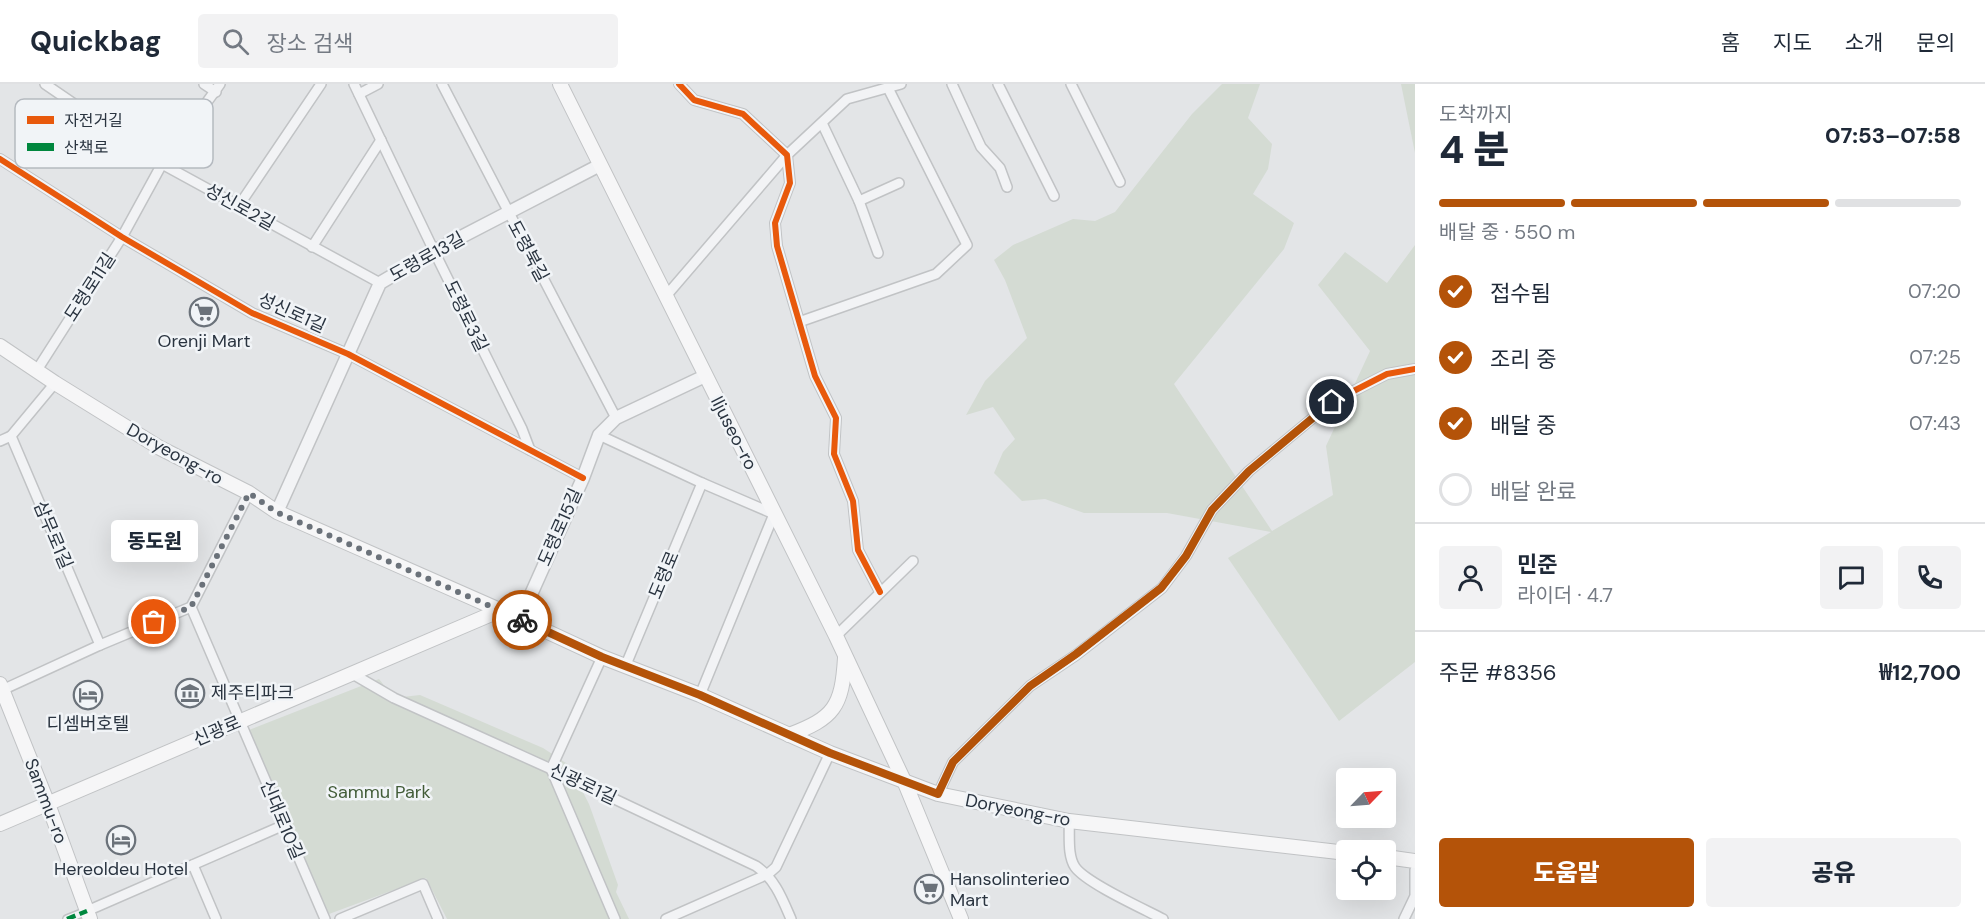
<!DOCTYPE html>
<html lang="ko">
<meta charset="utf-8">
<style>
body{margin:0;font-family:"DM Sans","Noto Sans KR",sans-serif;background:#f2f2f3;color:#1f2937;height:100vh;display:flex;flex-direction:column;font-size:22px;white-space:nowrap}
*{box-sizing:border-box;margin:0}
p{font-size:20px;color:#747a83}
.icon{flex:none;width:33px;height:33px;fill:none;stroke:currentColor;stroke-width:2;stroke-linecap:round;stroke-linejoin:round}
.map{position:relative;flex:1;overflow:hidden}
.side{display:flex;flex-direction:column;background:#fff;width:570px}
.side>*{flex:none}
.needle{width:39px;rotate:65deg}
.buttons{position:absolute;left:1336px;top:684px;display:grid;gap:12px}
.buttons a{display:grid;place-items:center;width:60px;height:60px;border-radius:6px;background:#fff;box-shadow:0 6px 24px #0002;font-size:30px}
.pin{position:absolute;display:grid;place-items:center;width:51px;height:51px;color:#fff;margin:-26px;border:3px solid #fff;border-radius:50%;box-shadow:0 2px 6px #0007}
.courier{position:absolute;display:grid;place-items:center;width:60px;height:60px;margin:-30px;border:4px solid #b45309;border-radius:50%;background:#fff;color:#222;box-shadow:0 2px 8px #0007}
.bubble{position:absolute;height:42px;border-radius:6px;background:#fff;box-shadow:0 6px 24px #0002;font-size:20px;font-weight:800;line-height:42px;text-align:center}
.head em{font-style:normal;font-weight:800}
.head div{display:flex;flex-direction:column-reverse}
.head{display:flex;align-items:center;justify-content:space-between;height:102px;padding:0 24px}
h1{font-size:39px;font-weight:800;line-height:45px}
.bar{display:grid;grid-template-columns:repeat(4,1fr);gap:9px 6px;align-content:center;height:72px;padding:0 24px}
.bar i{height:8px;border-radius:4px;background:#e0e1e3}
.bar .selected{background:#b45309}
.bar p{grid-column:span 4}
.line{display:flex;align-items:center;gap:15px;padding:0 24px;border-top:2px solid #e0e1e3}
.line div{flex:1}
.round{display:grid;place-items:center;flex:none;width:63px;height:63px;border-radius:6px;background:#f2f2f3}
ol{padding:0 24px;list-style:none}
li{display:flex;align-items:center;gap:18px;height:66px}
li p{margin-inline-start:auto}
li .icon{padding:6px;border-radius:50%;background:#b45309;color:#fff;stroke-width:4}
li:last-child{color:#747a83}
li i{width:33px;height:33px;border:3px solid #e0e1e3;border-radius:50%}
.cta{display:flex;gap:12px;margin-top:auto;padding:12px 24px}
.cta a{flex:1;height:69px;border-radius:6px;background:#b45309;color:#fff;font-size:24px;font-weight:800;line-height:69px;text-align:center}
.cta a+a{background:#f2f2f3;color:#1f2937}
header{display:flex;align-items:center;gap:36px;box-sizing:border-box;height:84px;padding:0 30px;background:#fff;border-bottom:2px solid #e0e1e3}
header strong{font-size:28px}
nav{display:flex;gap:33px;margin-inline-start:auto;font-size:21px}
.search{width:420px;height:54px;background:#f2f2f3;display:flex;align-items:center;gap:15px;box-sizing:border-box;padding:0 21px;border-radius:6px;color:#747a83;font-size:22px}
main{display:flex;flex:1;min-height:0}
.map>svg:first-child{display:block}
.green{fill:#d4dbd3}
.lines{fill:none;stroke-linecap:round;stroke-linejoin:round}
.pedestrian-casing{stroke:#c1c3c5;stroke-width:10}
.minor-casing{stroke:#c1c3c5;stroke-width:12}
.tertiary-casing{stroke:#c1c3c5;stroke-width:15}
.secondary-casing{stroke:#c1c3c5;stroke-width:16}
.pedestrian{stroke:#f2f3f5;stroke-width:7}
.minor{stroke:#f2f3f5;stroke-width:9}
.tertiary{stroke:#f2f3f5;stroke-width:12}
.secondary{stroke:#f6f6f7;stroke-width:14}
.quiet{stroke:#00873e;stroke-width:4.5;stroke-dasharray:9 4.5;stroke-linecap:butt}
.cycleway-casing{stroke:#f1f4f7;stroke-width:10}
.cycleway{stroke:#e8590c;stroke-width:6}
.done{stroke:#6b727a;stroke-width:6;stroke-dasharray:0 10.8}
.route{stroke:#b45309;stroke-width:8}
.labels{text-anchor:middle;dominant-baseline:central;stroke-width:5;stroke-linejoin:round;paint-order:stroke}
.street-label{font-size:18px;fill:#2a3440;stroke:#f1f4f7}
.poi-label{font-size:18px;fill:#2a3440;stroke:#f1f4f7}
.park-label{font-size:18px;fill:#425c38;stroke:#f1f4f7}
.key{fill:#f1f4f7;stroke:#b5bac0;stroke-width:1.5}
.key-label{font-size:16px;fill:#2a3440}
</style>
<header>
<strong>Quickbag</strong>
<div class="search"><svg class="icon" aria-label="search" viewBox="0 0 24 24"><circle cx="10" cy="10" r="6"/><path d="M15 15l6 6"/></svg>장소 검색</div>
<nav><a>홈</a><a>지도</a><a>소개</a><a>문의</a></nav>
</header>
<main>
<div class="map">
<svg width="1415" height="835" viewBox="0 0 1415 835">
<rect width="100%" height="100%" fill="#e3e5e7"/>
<g class="green">
<path d="M1222,0h38l-12,34 24,26 -4,25 -15,25 41,29 -10,26 -110,135 98,147 61,-36 -7,-49 44,-95 -52,-66 27,-33 42,31 28,-38v417l-76,59 -111,-163 43,-26 -104,-19h-83l-39,-14 -23,2 -28,-28 9,-21 12,-13 -22,-32 -27,8 19,-34 42,-43 -22,-58 -11,-20 19,-15 60,-26 22,2 20,-9 77,-98z"/>
<path d="M1401,0h14v69z"/>
<path d="M379,595l15,19 26,-3 123,53 26,17 20,39 29,81 -2,7 13,27h-182l-21,-41 -97,36 -27,-58 -53,-126z"/>
</g>
<g class="lines">
<g class="pedestrian-casing">
<path id="pedestrian" d="M67,835l20,-8"/>
</g>
<g class="minor-casing">
<g id="minor">
<path d="M45,0l117,80 218,119"/>
<path d="M204,0l12,8"/>
<path d="M354,0l80,167 88,178 8,21"/>
<path d="M442,0l174,334"/>
<path d="M679,0l15,16 49,14 44,41 3,28 -15,40 2,23 38,130 21,42 -2,36 19,47 5,49 22,42"/>
<path d="M952,0l29,63 19,21 7,19"/>
<path d="M998,0l56,112"/>
<path d="M1071,0l49,98"/>
<path d="M359,10l19,-10"/>
<path d="M822,39l37,78 19,52"/>
<path d="M0,75l122,78 130,76 96,41 235,124"/>
<path d="M859,117l40,-18"/>
<path d="M238,123l83,-123"/>
<path d="M312,163l69,-107"/>
<path d="M666,212l121,-141 60,-56 54,-15"/>
<path d="M799,238l137,-48 31,-29 -79,-157"/>
<path d="M37,286l85,-133 40,-73 58,-80"/>
<path d="M599,351l103,48 72,31 -74,181"/>
<path d="M11,352l44,-53"/>
<path d="M0,357l11,-5 89,209"/>
<path d="M191,523l134,312"/>
<path d="M836,552l77,-75"/>
<path d="M602,573l-51,112 64,150"/>
<path d="M625,583l77,-184"/>
<path d="M351,589l43,25 157,71 205,97c19,13 26,32 35,53"/>
<path d="M0,607l100,-46 91,-38 58,-114"/>
<path d="M938,710l15,-32 77,-76 46,-31 86,-67 24,-32 26,-46 37,-39 83,-69 55,-28 28,-5"/>
<path d="M1069,737c1,14 -2,34 6,46 11,16 69,42 88,52"/>
<path d="M193,781l23,54"/>
<path d="M87,827l197,-86"/>
<path d="M340,835l83,-35 15,35"/>
<path d="M666,835l102,-45 8,-7 54,-114"/>
<path d="M1404,835l11,-23v-26"/>
</g>
</g>
<g class="tertiary-casing">
<g id="tertiary">
<path d="M277,428l103,-229 54,-32 166,-86"/>
<path d="M520,535l63,-141 16,-43 17,-17 89,-42"/>
</g>
</g>
<g class="secondary-casing">
<g id="secondary">
<path d="M560,0l276,552 69,147 56,136"/>
<path d="M0,262l55,37 105,65 89,45 28,19 243,107 82,38 98,38 130,58 108,41 131,27 278,32"/>
<path d="M0,600l48,120 42,115"/>
<path d="M789,651c45,-17 53,-28 56,-77"/>
<path d="M0,740l501,-214"/>
<path d="M1386,773l29,4"/>
</g>
</g>
<use href="#pedestrian" class="pedestrian"/>
<use href="#minor" class="minor"/>
<use href="#tertiary" class="tertiary"/>
<use href="#secondary" class="secondary"/>
<path class="quiet" d="M67,835l20,-8"/>
<g class="cycleway-casing">
<g id="cycleway">
<path d="M679,0l15,16 49,14 44,41 3,28 -15,40 2,23 38,130 21,42 -2,36 19,47 5,49 22,42"/>
<path d="M0,75l122,78 130,76 96,41 235,124"/>
<path d="M938,710l15,-32 77,-76 46,-31 86,-67 24,-32 26,-46 37,-39 83,-69 55,-28 28,-5"/>
</g>
</g>
<use href="#cycleway" class="cycleway"/>
</g>
<g class="lines">
<path class="done" d="M154,538l37,-15 58,-114 27,19 246,108"/>
<path class="route" d="M522,536l80,37 98,38 130,58 108,41 15,-32 77,-76 46,-32 85,-66 25,-32 26,-46 37,-39 83,-69"/>
</g>
<defs>
<g id="supermarket-ring" transform="scale(1.5)"><circle r="9.5" fill="#f1f4f7" stroke="#6b727a" stroke-width="1.5"/><path d="M-6-5.5h2.5l.6 2H6L4.5 2H-2.5L-4.4-4H-6ZM-1.5 3.2a1.3 1.3 0 1 0 .1 0ZM3 3.2a1.3 1.3 0 1 0 .1 0Z" fill="#6b727a"/></g>
<g id="museum-ring" transform="scale(1.5)"><circle r="9.5" fill="#f1f4f7" stroke="#6b727a" stroke-width="1.5"/><path d="M0-6L6-3V-2H-6V-3ZM-5-1h2V3h-2ZM-1-1h2V3h-2ZM3-1h2V3H3ZM-6 4H6V6H-6Z" fill="#6b727a"/></g>
<g id="hotel-ring" transform="scale(1.5)"><circle r="9.5" fill="#f1f4f7" stroke="#6b727a" stroke-width="1.5"/><path d="M-6-4.5h1.5V1H6V5H4.5V3h-9V5H-6ZM-4 0a1.8 1.8 0 1 1 3.6 0ZM.5 0V-2.5h3Q6-2.5 6 0Z" fill="#6b727a"/></g>
</defs>
<g fill-rule="evenodd">
<use href="#supermarket-ring" x="204" y="228"/>
<use href="#museum-ring" x="190" y="609"/>
<use href="#hotel-ring" x="88" y="611"/>
<use href="#hotel-ring" x="121" y="756"/>
<use href="#supermarket-ring" x="929" y="805"/>
</g>
<g class="labels">
<g class="street-label">
<text transform="translate(240 123) rotate(29)">성신로2길</text>
<text transform="translate(528 167) rotate(62)">도령북길</text>
<text transform="translate(427 173) rotate(-29)">도령로13길</text>
<text transform="translate(90 203) rotate(-57)">도령로11길</text>
<text transform="translate(292 229) rotate(24)">성신로1길</text>
<text transform="translate(466 232) rotate(64)">도령로3길</text>
<text transform="translate(734 349) rotate(63)">Iljuseo-ro</text>
<text transform="translate(175 370) rotate(29)">Doryeong-ro</text>
<text transform="translate(560 443) rotate(-66)">도령로15길</text>
<text transform="translate(53 451) rotate(67)">삼무로1길</text>
<text transform="translate(664 491) rotate(-67)">도령로</text>
<text transform="translate(217 647) rotate(-23)">신광로</text>
<text transform="translate(583 700) rotate(25)">신광로1길</text>
<text transform="translate(46 717) rotate(69)">Sammu-ro</text>
<text transform="translate(1018 726) rotate(11)">Doryeong-ro</text>
<text transform="translate(282 736) rotate(67)">신대로10길</text>
</g>
<g class="poi-label">
<text x="204" y="257">Orenji Mart</text>
<text x="211" y="609" text-anchor="start">제주티파크</text>
<text x="88" y="640">디셈버호텔</text>
<text x="121" y="785">Hereoldeu Hotel</text>
<text x="950" y="795" text-anchor="start">Hansolinterieo<tspan x="950" dy="21">Mart</tspan></text>
</g>
<g class="park-label">
<text x="379" y="708">Sammu Park</text>
</g>
</g>
<rect x="15" y="15" width="198" height="69" rx="9" class="key"/>
<rect x="27" y="32" width="27" height="8" fill="#e8590c"/>
<rect x="27" y="59" width="27" height="8" fill="#00873e"/>
<g class="key-label">
<text x="64" y="42">자전거길</text>
<text x="64" y="69">산책로</text>
</g>
</svg>
<div class="buttons">
<a><svg class="needle" viewBox="-14 -14 28 28"><path d="M0-13l5 13h-10z" fill="#e53935"/><path d="M0 13l5-13h-10z" fill="#747a83"/></svg></a>
<a><svg class="icon" aria-label="locate" viewBox="0 0 24 24"><circle cx="12" cy="12" r="6"/><path d="M12 2v4M12 18v4M2 12h4M18 12h4"/></svg></a>
</div>
<div class="pin" style="left:154px;top:538px;background:#ea580c"><svg class="icon" aria-label="bag" viewBox="0 0 24 24"><path d="M5 8h14l-1 12H6zM9 8a3 3 0 0 1 6 0"/></svg></div>
<div class="pin" style="left:1332px;top:318px;background:#1f2937"><svg class="icon" aria-label="home" viewBox="0 0 24 24"><path d="M3 11l9-7 9 7M6 9v11h12V9"/></svg></div>
<div class="courier" style="left:522px;top:536px"><svg class="icon" aria-label="bike" viewBox="0 0 24 24"><circle cx="6" cy="16" r="4"/><circle cx="18" cy="16" r="4"/><path d="M6 16l4-8h5l3 8M10 8l3 8H6M13 5h3"/></svg></div>
<div class="bubble" style="left:111px;top:436px;width:87px">동도원</div>
</div>
<section class="side">
<div class="head"><div><h1>4 분</h1><p>도착까지</p></div><em>07:53–07:58</em></div>
<div class="bar"><i class="selected"></i><i class="selected"></i><i class="selected"></i><i></i><p>배달 중 · 550 m</p></div>
<ol>
<li><svg class="icon" aria-label="check" viewBox="0 0 24 24"><path d="M5 12l5 5 9-10"/></svg>접수됨<p>07:20</p></li>
<li><svg class="icon" aria-label="check" viewBox="0 0 24 24"><path d="M5 12l5 5 9-10"/></svg>조리 중<p>07:25</p></li>
<li><svg class="icon" aria-label="check" viewBox="0 0 24 24"><path d="M5 12l5 5 9-10"/></svg>배달 중<p>07:43</p></li>
<li><i></i>배달 완료</li>
</ol>
<div class="line" style="height:108px"><a class="round"><svg class="icon" aria-label="person" viewBox="0 0 24 24"><circle cx="12" cy="8" r="4"/><path d="M4 21q1-7 8-7t8 7"/></svg></a><div><b>민준</b><p>라이더 · 4.7</p></div><a class="round"><svg class="icon" aria-label="chat" viewBox="0 0 24 24"><path d="M4 5h16v11H9l-5 4z"/></svg></a><a class="round"><svg class="icon" aria-label="phone" viewBox="0 0 24 24"><path d="M5 4h4l2 5-3 2q2 4 5 5l2-3 5 2v4C11 20 4 13 5 4z"/></svg></a></div>
<div class="line" style="height:78px"><div>주문 #8356</div><b>₩12,700</b></div>
<div class="cta"><a>도움말</a><a>공유</a></div>
</section>
</main>
